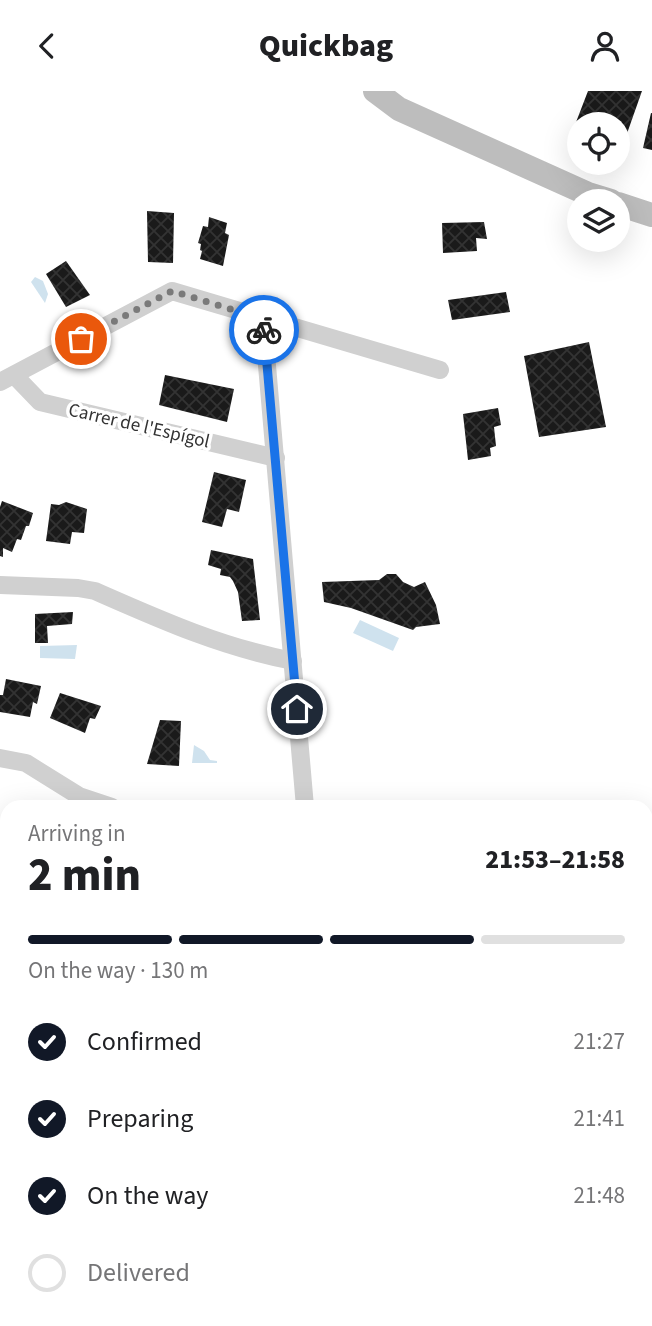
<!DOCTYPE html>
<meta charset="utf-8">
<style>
body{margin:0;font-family:"Source Sans 3",sans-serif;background:#f6f6f6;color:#202124;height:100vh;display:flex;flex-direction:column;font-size:26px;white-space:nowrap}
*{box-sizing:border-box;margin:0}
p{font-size:23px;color:#757577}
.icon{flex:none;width:38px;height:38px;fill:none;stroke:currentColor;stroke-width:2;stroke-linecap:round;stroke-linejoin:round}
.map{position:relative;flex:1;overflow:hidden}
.panel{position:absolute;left:0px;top:709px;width:653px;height:527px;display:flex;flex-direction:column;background:#fff;border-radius:21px 21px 0 0;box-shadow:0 7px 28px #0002}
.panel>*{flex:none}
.buttons{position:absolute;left:567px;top:21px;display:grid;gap:14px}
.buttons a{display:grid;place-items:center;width:63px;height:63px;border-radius:50%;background:#fff;box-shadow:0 7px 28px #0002;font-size:35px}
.pin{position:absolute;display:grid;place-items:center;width:60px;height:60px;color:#fff;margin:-30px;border:4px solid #fff;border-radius:50%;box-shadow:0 2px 7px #0007}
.courier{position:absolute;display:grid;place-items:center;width:70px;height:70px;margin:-35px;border:5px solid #1a73e8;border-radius:50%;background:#fff;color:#222;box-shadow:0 2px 9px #0007}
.head em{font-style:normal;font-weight:800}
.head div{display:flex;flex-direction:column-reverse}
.head{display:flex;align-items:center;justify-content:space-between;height:119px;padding:0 28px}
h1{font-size:46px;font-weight:800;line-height:52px}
.bar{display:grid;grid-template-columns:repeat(4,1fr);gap:10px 7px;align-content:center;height:84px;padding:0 28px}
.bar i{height:9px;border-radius:5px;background:#e0e0e0}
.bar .selected{background:#111827}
.bar p{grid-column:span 4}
ol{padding:0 28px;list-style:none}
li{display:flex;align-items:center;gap:21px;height:77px}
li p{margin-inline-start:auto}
li .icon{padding:7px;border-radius:50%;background:#111827;color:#fff;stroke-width:4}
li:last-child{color:#757577}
li i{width:38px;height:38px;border:4px solid #e0e0e0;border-radius:50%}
header{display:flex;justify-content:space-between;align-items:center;height:91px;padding:0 28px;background:#fff;font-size:32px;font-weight:800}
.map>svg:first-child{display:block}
.water{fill:#cfe2ee}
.building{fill:url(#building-cross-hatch)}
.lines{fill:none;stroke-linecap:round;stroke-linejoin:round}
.street{stroke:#d0d0d0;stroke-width:18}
.secondary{stroke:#bdbdbd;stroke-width:24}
.done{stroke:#7a7a7a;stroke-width:7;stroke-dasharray:0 12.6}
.route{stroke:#1a73e8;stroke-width:9}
.labels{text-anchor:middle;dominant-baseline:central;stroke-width:7;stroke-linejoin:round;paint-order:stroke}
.street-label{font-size:19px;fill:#333;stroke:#fff}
</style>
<header><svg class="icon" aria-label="back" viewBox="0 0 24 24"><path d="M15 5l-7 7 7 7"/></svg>Quickbag<svg class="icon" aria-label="person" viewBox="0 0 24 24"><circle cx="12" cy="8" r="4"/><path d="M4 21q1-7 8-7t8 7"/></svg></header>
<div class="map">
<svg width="652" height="1235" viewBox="0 0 652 1235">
<defs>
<pattern id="building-cross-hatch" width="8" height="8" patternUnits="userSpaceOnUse" patternTransform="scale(1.75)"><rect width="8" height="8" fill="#1a1a1a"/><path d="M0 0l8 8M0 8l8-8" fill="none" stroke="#333"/></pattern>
</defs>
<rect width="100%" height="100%" fill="#fff"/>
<g class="water">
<path d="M35,186l8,4 5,13 -3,9 -14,-21z"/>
<path d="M360,529l39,18 -6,13 -40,-18z"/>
<path d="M77,554l-2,14 -35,-1v-12z"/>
<path d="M194,654l10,6 6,9 7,1v2h-25z"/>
</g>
<g class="building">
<path d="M588,0h54l-18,51 -6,-2v-16h-39v7l-6,-1z"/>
<path d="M651,22h1v37l-9,-2z"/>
<path d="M147,120l27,2 -1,50 -25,-1z"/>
<path d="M209,126l18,6 -2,10 4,2 -6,31 -23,-7 2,-8 -2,-1 1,-6 -3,-1 5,-17 5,1z"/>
<path d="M484,131l3,17 -11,-1 1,13 -34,2 -1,-30z"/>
<path d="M66,170l24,34 -24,12 -20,-33z"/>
<path d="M506,201l4,20 -58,8 -4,-20z"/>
<path d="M589,251l17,85 -67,10 -15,-81z"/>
<path d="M165,284l69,14 -7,33 -68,-17z"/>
<path d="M498,317l3,17 -7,2 2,19 -6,2 1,8 -23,4 -5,-46z"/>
<path d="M214,381l32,8 -7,32 -12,-3 -5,18 -20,-5z"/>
<path d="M2,410l31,12 -4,13h-3l-5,14 -4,-1 -5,13 -9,-4v9l-3,-1v-49z"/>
<path d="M66,411l21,7 -3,24 -12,-1 -2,12 -24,-3 5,-37 8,1z"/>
<path d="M211,459l42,9 7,61 -18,1 -4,-29 -5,-11 -3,-4 -10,-2 1,-6 -13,-4z"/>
<path d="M387,483h9l7,8 11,5 11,-5 11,23 4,19 -24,3 -3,3 -62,-22 -27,-6 -2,-20 57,-2z"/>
<path d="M73,521l-1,12 -25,2 1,17h-13v-29z"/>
<path d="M6,588l35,7 -4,18 -4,-2 -3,15 -30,-5v-17h3z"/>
<path d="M60,602l41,13 -6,13 -5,-1 -5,15 -35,-15z"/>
<path d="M160,629l21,1 -2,45 -32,-2z"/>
<path d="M0,872l7,6v23l-4,6 -3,-3z"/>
<path d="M391,1228h21l1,6 -21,1z"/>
</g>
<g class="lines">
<g class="street">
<path d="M263,228l42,488"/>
<path d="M14,284l26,27 236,56"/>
<path d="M0,291l172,-91 268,79"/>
<path d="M0,494l78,3 17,3c66,29 126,56 198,70"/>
<path d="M0,667l26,5 53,33 33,11"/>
<path d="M0,826l7,6"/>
<path d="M0,1069l7,5"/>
<path d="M366,1228l1,7"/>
</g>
<g class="secondary">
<path d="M375,0l24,18 189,85 23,7"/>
<path d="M618,113l34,11"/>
</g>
</g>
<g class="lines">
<path class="done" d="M81,248l91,-48 91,28 1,11"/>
<path class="route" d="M264,239l33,379"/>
</g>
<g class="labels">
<g class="street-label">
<text transform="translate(139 335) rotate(13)">Carrer de l'Espígol</text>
</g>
</g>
</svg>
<div class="buttons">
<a><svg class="icon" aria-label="locate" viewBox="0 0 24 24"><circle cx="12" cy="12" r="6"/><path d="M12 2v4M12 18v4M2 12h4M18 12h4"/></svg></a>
<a><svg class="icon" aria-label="layers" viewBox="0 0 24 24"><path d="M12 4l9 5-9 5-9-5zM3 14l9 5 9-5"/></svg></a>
</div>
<div class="pin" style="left:81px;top:248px;background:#ea580c"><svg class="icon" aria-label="bag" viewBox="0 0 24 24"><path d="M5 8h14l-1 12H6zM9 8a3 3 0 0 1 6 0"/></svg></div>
<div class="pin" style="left:297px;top:618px;background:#1f2937"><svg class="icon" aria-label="home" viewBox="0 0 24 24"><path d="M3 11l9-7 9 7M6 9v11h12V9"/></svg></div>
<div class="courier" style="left:264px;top:239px"><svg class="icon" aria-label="bike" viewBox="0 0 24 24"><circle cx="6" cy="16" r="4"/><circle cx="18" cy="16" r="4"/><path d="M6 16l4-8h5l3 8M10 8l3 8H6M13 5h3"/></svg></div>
<section class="panel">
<div class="head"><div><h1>2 min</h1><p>Arriving in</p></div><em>21:53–21:58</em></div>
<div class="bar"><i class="selected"></i><i class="selected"></i><i class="selected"></i><i></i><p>On the way · 130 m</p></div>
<ol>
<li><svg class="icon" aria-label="check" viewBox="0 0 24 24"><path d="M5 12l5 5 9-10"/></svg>Confirmed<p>21:27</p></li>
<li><svg class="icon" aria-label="check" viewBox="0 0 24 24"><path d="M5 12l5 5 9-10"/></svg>Preparing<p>21:41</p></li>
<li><svg class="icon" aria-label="check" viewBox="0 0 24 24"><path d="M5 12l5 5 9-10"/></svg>On the way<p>21:48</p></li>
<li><i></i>Delivered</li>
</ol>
</section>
</div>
